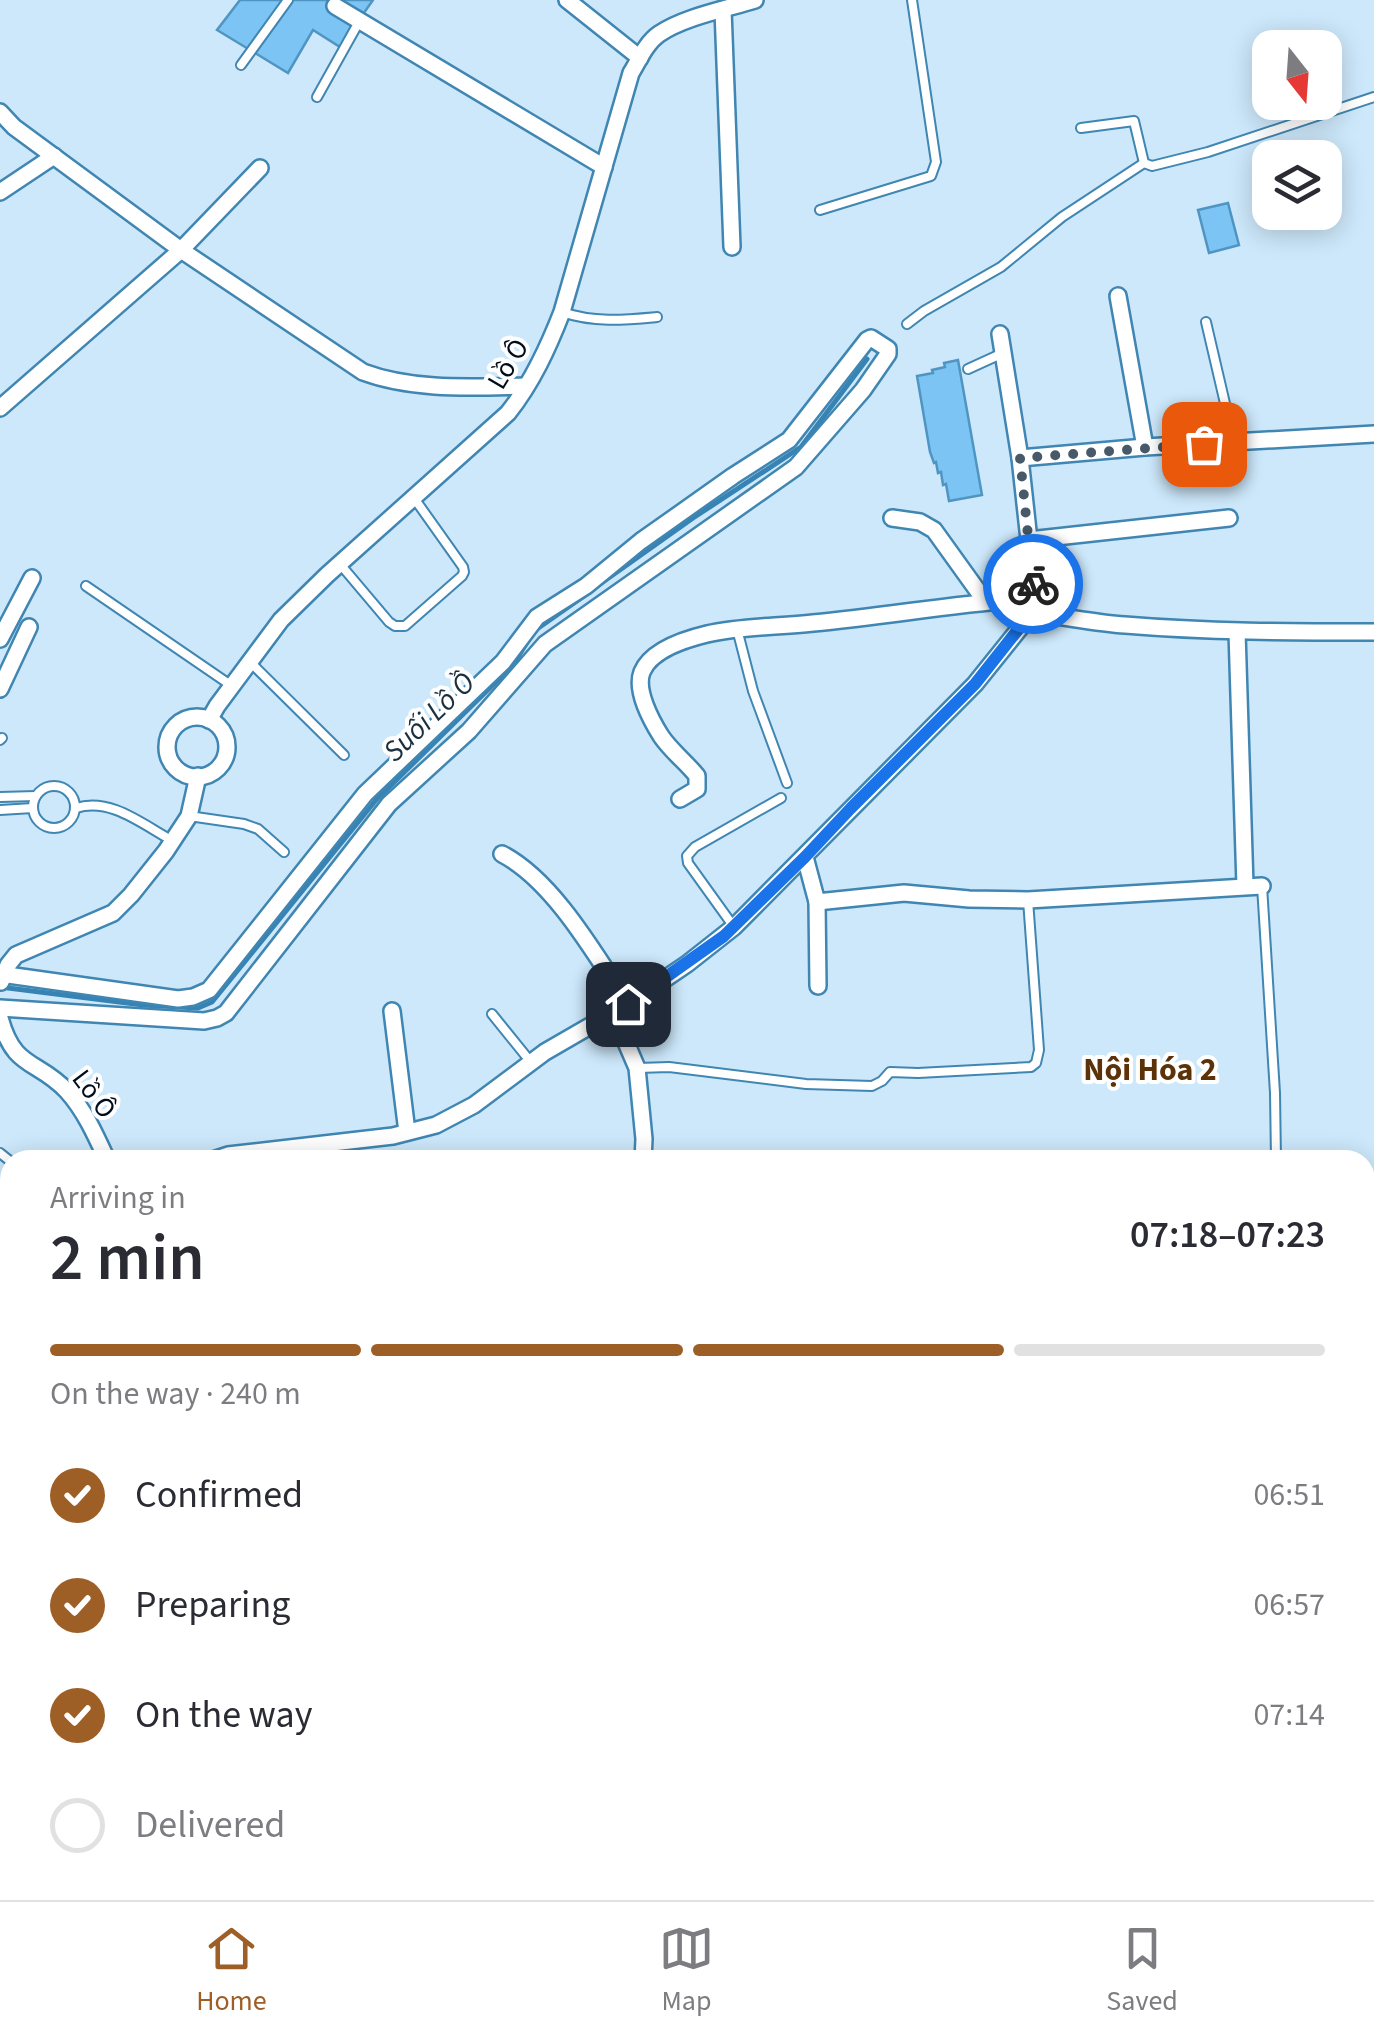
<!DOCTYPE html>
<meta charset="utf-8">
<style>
body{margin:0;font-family:"Source Sans 3",sans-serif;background:#f2f2f3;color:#2b2b33;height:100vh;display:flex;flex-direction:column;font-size:38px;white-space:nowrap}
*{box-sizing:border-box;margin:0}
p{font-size:32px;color:#7c7c81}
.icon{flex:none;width:55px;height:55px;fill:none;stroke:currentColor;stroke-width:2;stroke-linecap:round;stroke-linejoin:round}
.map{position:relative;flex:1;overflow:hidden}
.details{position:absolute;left:0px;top:1150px;width:1375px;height:750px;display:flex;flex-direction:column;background:#fff;border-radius:30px 30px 0 0;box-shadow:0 5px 25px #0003}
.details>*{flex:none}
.needle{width:65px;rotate:163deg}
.buttons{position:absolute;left:1252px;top:30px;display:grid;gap:20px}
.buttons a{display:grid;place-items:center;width:90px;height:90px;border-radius:20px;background:#fff;box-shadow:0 5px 25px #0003;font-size:50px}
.pin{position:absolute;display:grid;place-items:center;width:85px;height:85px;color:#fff;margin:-42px;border-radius:20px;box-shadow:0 5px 15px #0006}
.courier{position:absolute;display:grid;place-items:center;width:100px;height:100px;margin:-50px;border:8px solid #1a73e8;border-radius:50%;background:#fff;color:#222;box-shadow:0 2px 12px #0007}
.summary em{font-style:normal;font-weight:600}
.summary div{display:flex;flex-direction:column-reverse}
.summary{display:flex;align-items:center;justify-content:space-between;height:170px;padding:0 50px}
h1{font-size:65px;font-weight:600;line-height:75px}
.bar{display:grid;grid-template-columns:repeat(4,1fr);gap:15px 10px;align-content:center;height:120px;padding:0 50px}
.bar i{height:12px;border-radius:8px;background:#e1e1e2}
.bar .selected{background:#9e5f27}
.bar p{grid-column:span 4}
ol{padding:0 50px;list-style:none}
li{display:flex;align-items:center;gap:30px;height:110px}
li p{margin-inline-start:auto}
li .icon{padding:10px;border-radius:50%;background:#9e5f27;color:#fff;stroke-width:4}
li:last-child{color:#7c7c81}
li i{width:55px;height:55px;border:5px solid #e1e1e2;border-radius:50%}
.tab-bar{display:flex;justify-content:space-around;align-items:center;height:140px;border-top:2px solid #e1e1e2;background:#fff;font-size:28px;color:#7c7c81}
.tab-bar a{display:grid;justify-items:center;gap:5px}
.tab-bar .selected{color:#9e5f27}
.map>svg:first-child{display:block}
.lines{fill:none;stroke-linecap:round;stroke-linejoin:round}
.stream{stroke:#3784b4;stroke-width:5}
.building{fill:#7cc4f3;stroke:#5095c2;stroke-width:2.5}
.service-casing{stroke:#4086b2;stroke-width:12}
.minor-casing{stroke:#4086b2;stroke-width:20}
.secondary-casing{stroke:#4086b2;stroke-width:28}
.service{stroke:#fff;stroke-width:8}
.minor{stroke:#fff;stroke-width:15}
.secondary{stroke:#fff;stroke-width:22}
.done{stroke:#485a69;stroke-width:10;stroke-dasharray:0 18}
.route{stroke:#1a73e8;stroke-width:12}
.labels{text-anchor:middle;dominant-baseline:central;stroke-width:8;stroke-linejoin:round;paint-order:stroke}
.street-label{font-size:28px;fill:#000d1a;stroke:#fff}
.water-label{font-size:30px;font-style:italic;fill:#1a303f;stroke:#fff}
.quarter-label{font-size:32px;font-weight:bold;fill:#5c3208;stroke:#fff}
</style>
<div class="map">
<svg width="1374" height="1900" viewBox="0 0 1374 1900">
<rect width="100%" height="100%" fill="#cde8fb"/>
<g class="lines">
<g class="stream">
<path d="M593,589l100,-71 108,-71 66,-88"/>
<path d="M0,987l143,18 55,3 14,-6 164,-202 137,-135 21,-34 50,-35"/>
</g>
</g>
<g class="building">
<path d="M240,0h133l-33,47 -27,-17 -25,43 -71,-43z"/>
<path d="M1228,203l11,42 -30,8 -11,-43z"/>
<path d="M958,360l24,135 -33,6 -3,-17 -3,1 -2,-13 -3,1 -2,-11 -2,1 -4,-11 -13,-76 16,-3 -1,-3 13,-3 -1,-4z"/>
<rect x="0" y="1313" width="10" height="90"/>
<rect x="0" y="1482" width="10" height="21"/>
</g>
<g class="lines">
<g class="service-casing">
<g id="service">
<path d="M241,65l47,-65"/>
<path d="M317,97l43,-77"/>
<path d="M1081,128l53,-7 10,42 8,3 56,-14 166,-55"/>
<path d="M820,210l111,-34 5,-14 -24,-162"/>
<path d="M562,312c32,11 62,8 95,5"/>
<path d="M1206,322l28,120"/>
<path d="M907,324l17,-13 77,-44 61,-50 82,-54"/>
<path d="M968,369l35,-16"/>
<path d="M340,564l49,58 6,4h10l57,-50 2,-4 -1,-5 -49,-69"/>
<path d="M86,586l146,100"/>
<path d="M737,629l16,62 34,92"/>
<path d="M251,663l93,92"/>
<path d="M0,740l2,-2"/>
<circle cx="54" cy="807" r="21"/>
<path d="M0,797l36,-1"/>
<path d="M76,808c35,-11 67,17 97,33"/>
<path d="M0,810l33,-2"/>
<path d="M189,816l55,8 14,5 26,23"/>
<path d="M1262,886l13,207 1,67"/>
<path d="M734,927l-46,-64 -1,-7 8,-9 86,-49"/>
<path d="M492,1014l38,47"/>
<path d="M638,1068l31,-1 137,17 66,2 10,-5 8,-9 28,1 113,-6 5,-4 3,-13 -11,-150"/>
<path d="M0,1153l10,8"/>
<path d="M0,1808l1,91"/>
</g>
</g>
<g class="minor-casing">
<g id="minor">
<path d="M567,0l73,58"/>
<path d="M335,6l269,161"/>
<path d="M723,10l9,237"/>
<path d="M0,112l14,15 167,123 182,122c51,19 110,15 163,14"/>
<path d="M0,192l54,-36"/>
<path d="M1118,296l27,151"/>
<path d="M1000,334l20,124 9,82 4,69"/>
<path d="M0,408l181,-158 79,-82"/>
<path d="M1020,458l125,-11 229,-13"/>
<path d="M892,518l28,4 14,8 51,71"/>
<path d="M1029,540l200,-22"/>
<path d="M1032,613c31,3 62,10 93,12 83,7 166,7 249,7"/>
<path d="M1237,632l8,254"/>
<path d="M0,639l32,-61"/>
<path d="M0,689l29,-62"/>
<circle cx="197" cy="747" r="30"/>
<path d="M209,720l8,-14 64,-86 46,-45 181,-162c24,-30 40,-65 54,-101l69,-239c8,-13 15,-30 28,-39 25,-17 67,-25 96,-34"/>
<path d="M680,799l17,-10v-13c-11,-14 -26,-25 -36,-40 -10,-16 -26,-46 -19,-64 9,-22 44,-33 65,-38 34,-8 71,-7 106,-11 74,-7 147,-20 221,-25"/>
<path d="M502,854c52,27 94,102 126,150"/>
<path d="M805,857l12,45 87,-9 65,6 59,1 234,-14"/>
<path d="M817,902l1,84"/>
<path d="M0,974l178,25 15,-2 16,-7 156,-196 138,-132 34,-45 49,-31 55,-45 92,-65 56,-36 78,-100 4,-2 17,11v5l-25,36 -67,77 -251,177 -76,87 -80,73 -163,209 -9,5 -13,3 -204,-13"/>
<path d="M1,982l7,-17 8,-10 97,-42 18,-18 35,-44 23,-35 9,-40"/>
<path d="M392,1011l15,121"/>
<path d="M613,1012l24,56 7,71 -1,21"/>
<path d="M0,1018c14,52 37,41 67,73 18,20 29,45 40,69"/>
<path d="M213,1160l15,-5 165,-19 43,-11 38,-20 71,-53 83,-48 59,-40 47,-37 241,-243 57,-71"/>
<path d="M62,1892l1312,-1"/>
</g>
</g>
<g class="secondary-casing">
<g id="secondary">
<path d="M0,1269h10"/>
<path d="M1365,1272h9"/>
</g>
</g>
<use href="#service" class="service"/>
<use href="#minor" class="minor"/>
<use href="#secondary" class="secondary"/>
</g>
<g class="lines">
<path class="done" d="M1033,584l-13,-126 184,-14"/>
<path class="route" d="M628,1004l96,-68 81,-79 46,-49 124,-124 57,-72 1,-28"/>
</g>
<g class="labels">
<g class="street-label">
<text transform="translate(508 364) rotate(-59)">Lồ Ô</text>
<text transform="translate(94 1094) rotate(53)">Lồ Ô</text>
</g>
<g class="water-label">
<text transform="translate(429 717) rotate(-44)">Suối Lồ Ồ</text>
</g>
<g class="quarter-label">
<text x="1150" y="1070">Nội Hóa 2</text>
</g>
</g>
</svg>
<div class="buttons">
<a><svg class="needle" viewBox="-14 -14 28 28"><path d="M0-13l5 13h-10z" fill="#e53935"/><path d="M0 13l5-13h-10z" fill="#7c7c81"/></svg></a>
<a><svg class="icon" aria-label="layers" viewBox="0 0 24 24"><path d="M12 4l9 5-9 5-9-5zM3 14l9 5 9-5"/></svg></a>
</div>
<div class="pin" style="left:1204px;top:444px;background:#ea580c"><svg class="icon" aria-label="bag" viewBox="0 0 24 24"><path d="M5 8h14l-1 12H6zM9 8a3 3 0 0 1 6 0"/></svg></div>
<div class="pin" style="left:628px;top:1004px;background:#1f2937"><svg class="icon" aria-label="home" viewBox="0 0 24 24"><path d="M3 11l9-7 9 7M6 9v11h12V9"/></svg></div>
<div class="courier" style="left:1033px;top:584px"><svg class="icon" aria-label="bike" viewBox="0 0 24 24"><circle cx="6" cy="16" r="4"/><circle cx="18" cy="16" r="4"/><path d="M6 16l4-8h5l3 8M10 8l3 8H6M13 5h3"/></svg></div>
<section class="details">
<div class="summary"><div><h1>2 min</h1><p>Arriving in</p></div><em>07:18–07:23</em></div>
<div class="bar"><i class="selected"></i><i class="selected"></i><i class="selected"></i><i></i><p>On the way · 240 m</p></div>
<ol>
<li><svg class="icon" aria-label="check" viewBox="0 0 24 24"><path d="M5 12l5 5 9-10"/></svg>Confirmed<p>06:51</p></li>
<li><svg class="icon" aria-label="check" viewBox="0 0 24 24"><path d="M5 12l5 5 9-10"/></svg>Preparing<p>06:57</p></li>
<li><svg class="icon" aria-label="check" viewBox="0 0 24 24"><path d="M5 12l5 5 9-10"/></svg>On the way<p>07:14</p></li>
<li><i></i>Delivered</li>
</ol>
</section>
</div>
<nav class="tab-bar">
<a class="selected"><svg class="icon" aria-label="home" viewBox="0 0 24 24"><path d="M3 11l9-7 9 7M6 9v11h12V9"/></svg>Home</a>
<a><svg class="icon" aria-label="map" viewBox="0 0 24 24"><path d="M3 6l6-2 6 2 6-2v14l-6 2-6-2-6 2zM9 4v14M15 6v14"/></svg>Map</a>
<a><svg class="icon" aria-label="saved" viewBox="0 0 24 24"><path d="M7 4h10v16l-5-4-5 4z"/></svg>Saved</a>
</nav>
